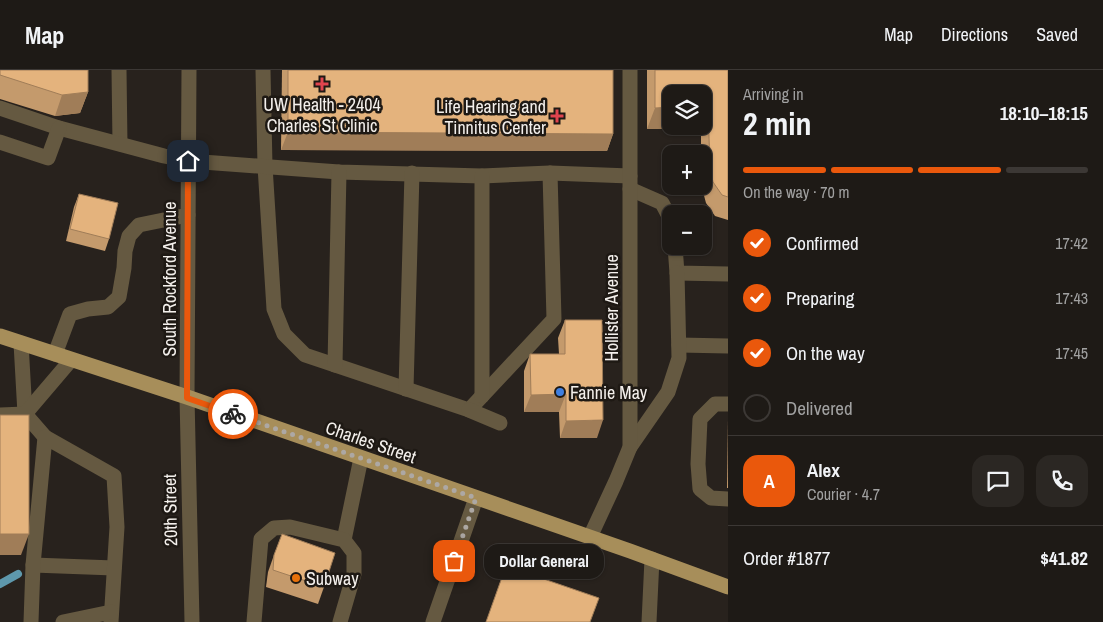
<!DOCTYPE html>
<meta charset="utf-8">
<style>
body{margin:0;font-family:"Archivo Narrow",sans-serif;background:#2b2723;color:#f1f3f6;height:100vh;display:flex;flex-direction:column;font-size:19px;white-space:nowrap}
*{box-sizing:border-box;margin:0}
p{font-size:16px;color:#a1a1a1}
.icon{flex:none;width:28px;height:28px;fill:none;stroke:currentColor;stroke-width:2;stroke-linecap:round;stroke-linejoin:round}
.map{position:relative;flex:1;overflow:hidden}
.drawer{display:flex;flex-direction:column;background:#1e1a16;width:375px}
.drawer>*{flex:none}
.controls{position:absolute;left:662px;top:15px;display:grid;gap:10px}
.controls a{display:grid;place-items:center;width:50px;height:50px;border-radius:10px;background:#1e1a16;box-shadow:0 1px 4px #0004,0 0 0 1px #3c3835;font-size:25px}
.pin{position:absolute;display:grid;place-items:center;width:42px;height:42px;color:#fff;margin:-21px;border-radius:10px;box-shadow:0 2px 8px #0006}
.courier{position:absolute;display:grid;place-items:center;width:50px;height:50px;margin:-25px;border:4px solid #ea580c;border-radius:50%;background:#fff;color:#222;box-shadow:0 1px 6px #0007}
.bubble{position:absolute;height:35px;border-radius:15px;background:#1e1a16;box-shadow:0 1px 4px #0004,0 0 0 1px #3c3835;font-size:16px;font-weight:800;line-height:35px;text-align:center}
.headline em{font-style:normal;font-weight:800}
.headline div{display:flex;flex-direction:column-reverse}
.headline{display:flex;align-items:center;justify-content:space-between;height:85px;padding:0 15px}
h1{font-size:32px;font-weight:800;line-height:38px}
.bar{display:grid;grid-template-columns:repeat(4,1fr);gap:8px 5px;align-content:center;height:60px;padding:0 15px}
.bar i{height:6px;border-radius:4px;background:#3c3835}
.bar .current{background:#ea580c}
.bar p{grid-column:span 4}
.line{display:flex;align-items:center;gap:12px;padding:0 15px;border-top:1px solid #3c3835}
.line div{flex:1}
.round{display:grid;place-items:center;flex:none;width:52px;height:52px;border-radius:15px;background:#2b2723}
ol{padding:0 15px;list-style:none}
li{display:flex;align-items:center;gap:15px;height:55px}
li p{margin-inline-start:auto}
li .icon{padding:5px;border-radius:50%;background:#ea580c;color:#fff;stroke-width:4}
li:last-child{color:#a1a1a1}
li i{width:28px;height:28px;border:2px solid #3c3835;border-radius:50%}
header{display:flex;align-items:center;gap:30px;box-sizing:border-box;height:70px;padding:0 25px;background:#1e1a16;border-bottom:1px solid #3c3835}
header strong{font-size:24px}
nav{display:flex;gap:28px;margin-inline-start:auto;font-size:18px}
main{display:flex;flex:1;min-height:0}
.map>svg:first-child{display:block}
.lines{fill:none;stroke-linecap:round;stroke-linejoin:round}
.stream{stroke:#5e98ac;stroke-width:8}
.minor{stroke:#655941;stroke-width:15}
.major{stroke:#a78e5a;stroke-width:15}
.wall{fill:#c49a6c;fill-rule:evenodd}
.shaded-wall{fill:#a07d58}
.building{fill:#e4b37d;stroke:#a07d58}
.done{stroke:#ada8a4;stroke-width:5;stroke-dasharray:0 9}
.route{stroke:#ea580c;stroke-width:6}
.health-dot{fill:#e0444e;stroke:#1e1914;stroke-width:2}
.shop-dot{fill:#3f7fe0;stroke:#1e1914;stroke-width:2}
.food-dot{fill:#e8710a;stroke:#1e1914;stroke-width:2}
.labels{text-anchor:middle;dominant-baseline:central;stroke-width:5;stroke-linejoin:round;paint-order:stroke}
.poi-label{font-size:18px;fill:#f4f0ec;stroke:#1e1914;text-anchor:start}
.street-label{font-size:18px;fill:#f4f0ec;stroke:#1e1914}
</style>
<header>
<strong>Map</strong>
<nav><a>Map</a><a>Directions</a><a>Saved</a></nav>
</header>
<main>
<div class="map">
<svg width="728" height="552" viewBox="0 0 728 552">
<rect width="100%" height="100%" fill="#28221d"/>
<g class="lines">
<path class="stream" d="M0,514l18,-10"/>
<g class="minor">
<path d="M119,0l1,74"/>
<path d="M189,0l-2,327 5,225"/>
<path d="M263,0l2,96 9,143 10,25 21,21 164,55 85,-91 -4,-146"/>
<path d="M0,38l59,20 105,28 25,5 150,11 143,4 68,-3 80,3"/>
<path d="M0,72l48,16 11,-30"/>
<path d="M482,106v220"/>
<path d="M630,119l32,14 9,17"/>
<path d="M675,176l2,27 51,1"/>
<path d="M21,273l4,71 20,23"/>
<path d="M679,275l49,1"/>
<path d="M55,284l15,-40 18,-5 20,-2 11,-10 5,-29 1,-17 4,-15 10,-11 49,-10"/>
<path d="M335,295l4,-193"/>
<path d="M406,319l6,-216"/>
<path d="M728,334h-13l-15,15 -2,45 2,25 11,9 17,1"/>
<path d="M469,340l31,13"/>
<path d="M0,345l25,-1 46,-54"/>
<path d="M630,377l38,-55 11,-34 -2,-85"/>
<path d="M590,467l26,-56 14,-34v-377"/>
<path d="M344,470l17,-82"/>
<path d="M33,495l81,3"/>
<path d="M31,552l2,-57 12,-128 69,39 3,51 -6,95"/>
<path d="M63,552l48,-10"/>
<path d="M254,552l7,-83 13,-11 16,-1 54,13 10,13v21l-14,48"/>
<path d="M433,552l43,-124"/>
<path d="M649,552l3,-63"/>
</g>
<path class="major" d="M0,266l187,61 443,154 98,36"/>
</g>
<g class="wall">
<path d="M0,0l88,22 -8,21 -25,3 -55,-17z"/>
<path d="M282,0h331v64l-6,17 -326,-1z"/>
<path d="M647,0h81v150l-13,-4 -9,-13 -4,-15v-2h2v-32h-3v-26l-54,1zM704,24v32h-33z"/>
<path d="M79,124l30,45 -4,12 -39,-10 8,-34z"/>
<path d="M565,250l32,118h-37l-1,-26h-35v-41l6,-17h29l-1,-16z"/>
<path d="M728,349v69h-1z"/>
<path d="M274,485l50,32 -6,17 -52,-17 2,-15z"/>
</g>
<g class="shaded-wall">
<path d="M88,22l-8,21 -25,3 7,-21z"/>
<path d="M671,37v19h30v2l-54,1 8,-21z"/>
<path d="M704,37h4l-4,13z"/>
<path d="M288,62l325,2 -6,17 -326,-1z"/>
<path d="M566,324l-7,18h-35l7,-17z"/>
<path d="M603,350l-6,18h-37l6,-17z"/>
<path d="M0,464h29l-8,21h-21z"/>
</g>
<g class="building">
<path d="M0,0h88v22l-26,3 -62,-20z"/>
<path d="M288,0h325v64l-325,-2z"/>
<path d="M655,0h73v127l-6,-2 -9,-13 -3,-15 -2,-60h-4v-13h-33v13l-16,1z"/>
<path d="M79,124l39,9 -9,36 -39,-10z"/>
<path d="M565,250h37l1,100 -37,1v-27l-35,1 -1,-41h35z"/>
<rect x="0" y="345" width="29" height="119"/>
<path d="M282,464l53,19 -11,34 -51,-17 1,-15z"/>
<path d="M506,496l93,32 -9,24h-104z"/>
</g>
<g class="lines">
<path class="done" d="M233,344l243,84 -22,63"/>
<path class="route" d="M188,91l-1,237 46,16"/>
</g>
<g class="health-dot">
<path d="M319.5 6.5h5v5h5v5h-5v5h-5v-5h-5v-5h5z"/>
<path d="M554.5 38.5h5v5h5v5h-5v5h-5v-5h-5v-5h5z"/>
</g>
<circle class="shop-dot" cx="560" cy="322" r="5"/>
<circle class="food-dot" cx="296" cy="508" r="5"/>
<g class="labels">
<g class="poi-label">
<text x="322" y="34" text-anchor="middle">UW Health - 2404<tspan x="322" dy="21">Charles St Clinic</tspan></text>
<text x="546" y="36" text-anchor="end">Life Hearing and<tspan x="546" dy="21">Tinnitus Center</tspan></text>
<text x="570" y="322">Fannie May</text>
<text x="306" y="508">Subway</text>
</g>
<g class="street-label">
<text transform="translate(169 209) rotate(-90)">South Rockford Avenue</text>
<text transform="translate(611 238) rotate(-90)">Hollister Avenue</text>
<text transform="translate(371 372) rotate(19)">Charles Street</text>
<text transform="translate(170 440) rotate(-91)">20th Street</text>
</g>
</g>
</svg>
<div class="controls">
<a><svg class="icon" aria-label="layers" viewBox="0 0 24 24"><path d="M12 4l9 5-9 5-9-5zM3 14l9 5 9-5"/></svg></a>
<a>+</a>
<a>−</a>
</div>
<div class="pin" style="left:454px;top:491px;background:#ea580c"><svg class="icon" aria-label="bag" viewBox="0 0 24 24"><path d="M5 8h14l-1 12H6zM9 8a3 3 0 0 1 6 0"/></svg></div>
<div class="pin" style="left:188px;top:91px;background:#1f2937"><svg class="icon" aria-label="home" viewBox="0 0 24 24"><path d="M3 11l9-7 9 7M6 9v11h12V9"/></svg></div>
<div class="courier" style="left:233px;top:344px"><svg class="icon" aria-label="bike" viewBox="0 0 24 24"><circle cx="6" cy="16" r="4"/><circle cx="18" cy="16" r="4"/><path d="M6 16l4-8h5l3 8M10 8l3 8H6M13 5h3"/></svg></div>
<div class="bubble" style="left:484px;top:474px;width:120px">Dollar General</div>
</div>
<section class="drawer">
<div class="headline"><div><h1>2 min</h1><p>Arriving in</p></div><em>18:10–18:15</em></div>
<div class="bar"><i class="current"></i><i class="current"></i><i class="current"></i><i></i><p>On the way · 70 m</p></div>
<ol>
<li><svg class="icon" aria-label="check" viewBox="0 0 24 24"><path d="M5 12l5 5 9-10"/></svg>Confirmed<p>17:42</p></li>
<li><svg class="icon" aria-label="check" viewBox="0 0 24 24"><path d="M5 12l5 5 9-10"/></svg>Preparing<p>17:43</p></li>
<li><svg class="icon" aria-label="check" viewBox="0 0 24 24"><path d="M5 12l5 5 9-10"/></svg>On the way<p>17:45</p></li>
<li><i></i>Delivered</li>
</ol>
<div class="line" style="height:90px"><b class="round" style="background:#ea580c;color:#fff">A</b><div><b>Alex</b><p>Courier · 4.7</p></div><a class="round"><svg class="icon" aria-label="chat" viewBox="0 0 24 24"><path d="M4 5h16v11H9l-5 4z"/></svg></a><a class="round"><svg class="icon" aria-label="phone" viewBox="0 0 24 24"><path d="M5 4h4l2 5-3 2q2 4 5 5l2-3 5 2v4C11 20 4 13 5 4z"/></svg></a></div>
<div class="line" style="height:65px"><div>Order #1877</div><b>$41.82</b></div>
</section>
</main>
